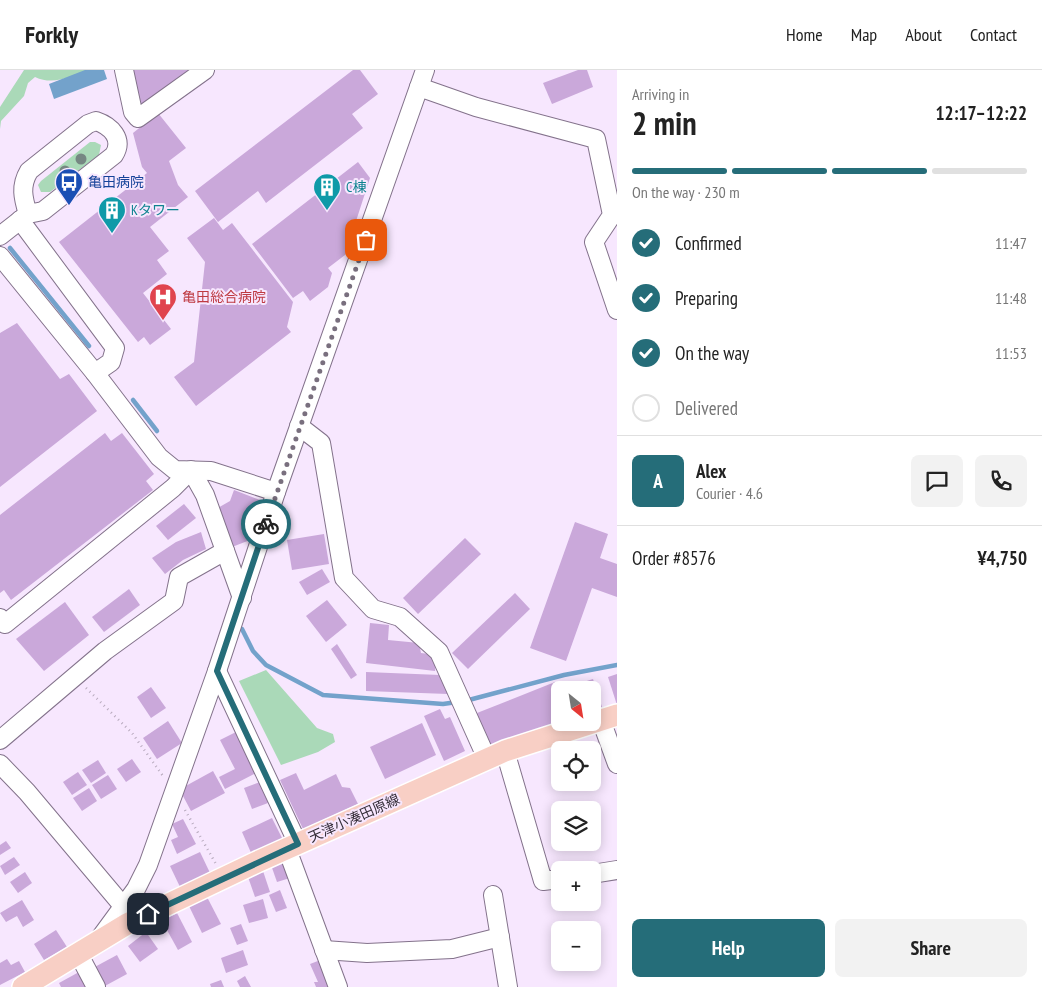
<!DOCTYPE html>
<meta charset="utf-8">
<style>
body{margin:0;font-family:"PT Sans Narrow","Noto Sans JP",sans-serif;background:#f2f2f2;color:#222;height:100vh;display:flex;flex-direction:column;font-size:19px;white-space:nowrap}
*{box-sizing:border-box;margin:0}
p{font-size:16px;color:#767676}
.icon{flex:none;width:28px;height:28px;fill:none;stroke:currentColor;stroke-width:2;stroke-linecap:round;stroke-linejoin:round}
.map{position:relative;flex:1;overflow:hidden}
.side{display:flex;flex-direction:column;background:#fff;width:425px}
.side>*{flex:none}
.needle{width:32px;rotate:150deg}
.tools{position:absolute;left:551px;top:611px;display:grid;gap:10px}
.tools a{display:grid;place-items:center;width:50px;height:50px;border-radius:8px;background:#fff;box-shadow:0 2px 12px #0003;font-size:25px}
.pin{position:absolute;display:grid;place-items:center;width:42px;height:42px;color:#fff;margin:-21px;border-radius:10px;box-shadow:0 2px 8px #0006}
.courier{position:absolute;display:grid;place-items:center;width:50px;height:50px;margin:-25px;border:4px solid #256d79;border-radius:50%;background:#fff;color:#222;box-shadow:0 1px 6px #0007}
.headline em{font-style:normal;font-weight:700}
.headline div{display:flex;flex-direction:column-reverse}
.headline{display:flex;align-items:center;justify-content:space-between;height:85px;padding:0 15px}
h1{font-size:32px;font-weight:700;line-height:38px}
.bar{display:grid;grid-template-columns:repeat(4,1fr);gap:8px 5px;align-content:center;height:60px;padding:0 15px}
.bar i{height:6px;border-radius:4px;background:#e0e0e0}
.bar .on{background:#256d79}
.bar p{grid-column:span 4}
.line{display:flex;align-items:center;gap:12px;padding:0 15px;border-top:1px solid #e0e0e0}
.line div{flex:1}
.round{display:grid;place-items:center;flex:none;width:52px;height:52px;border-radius:8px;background:#f2f2f2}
ol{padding:0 15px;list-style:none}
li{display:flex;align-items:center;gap:15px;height:55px}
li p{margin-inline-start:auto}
li .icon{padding:5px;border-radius:50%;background:#256d79;color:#fff;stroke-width:4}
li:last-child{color:#767676}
li i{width:28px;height:28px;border:2px solid #e0e0e0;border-radius:50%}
.button{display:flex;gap:10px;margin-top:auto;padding:10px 15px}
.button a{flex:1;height:58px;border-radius:8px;background:#256d79;color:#fff;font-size:20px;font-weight:700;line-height:58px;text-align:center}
.button a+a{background:#f2f2f2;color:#222}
header{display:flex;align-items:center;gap:30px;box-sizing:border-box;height:70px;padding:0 25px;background:#fff;border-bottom:1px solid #e0e0e0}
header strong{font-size:24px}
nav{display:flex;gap:28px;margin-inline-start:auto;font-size:18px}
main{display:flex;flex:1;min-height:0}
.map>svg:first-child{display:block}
.green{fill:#aad9b8}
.water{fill:#73a2cb}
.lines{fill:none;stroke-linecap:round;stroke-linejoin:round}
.stream{stroke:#73a2cb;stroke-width:4.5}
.building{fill:#caa8da}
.minor-casing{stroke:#83728b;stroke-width:20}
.major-casing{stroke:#fff;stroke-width:24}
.path{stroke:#b7aabd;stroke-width:2.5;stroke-dasharray:1 4;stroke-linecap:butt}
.minor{stroke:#fff;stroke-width:18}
.major{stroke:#f8cfc5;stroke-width:21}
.tree{fill:#768783}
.done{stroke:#796f7e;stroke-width:5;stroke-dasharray:0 9}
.route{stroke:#256d79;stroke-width:6}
.labels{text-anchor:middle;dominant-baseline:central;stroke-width:4;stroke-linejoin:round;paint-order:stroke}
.transit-label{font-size:14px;fill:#164399;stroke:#f7e7fe;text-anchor:start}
.culture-label{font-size:14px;fill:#0d838f;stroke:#f7e7fe;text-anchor:start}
.health-label{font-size:14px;fill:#be3a42;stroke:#f7e7fe;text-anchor:start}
.street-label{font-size:14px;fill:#352e39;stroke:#f7e7fe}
</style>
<header>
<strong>Forkly</strong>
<nav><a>Home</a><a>Map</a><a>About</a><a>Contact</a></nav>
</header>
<main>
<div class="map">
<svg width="617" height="917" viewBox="0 0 617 917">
<rect width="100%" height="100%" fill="#f7e7fe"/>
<g class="green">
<path d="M24,0h65c-18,6 -35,16 -54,7l-7,6 -4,13 -23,25 -1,8v-22z"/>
<path d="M90,72h5l6,3 -2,10 -49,37h-9l-3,-7 3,-4z"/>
<path d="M266,600l51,58 16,6 2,8 -17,10 -37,13 -42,-84z"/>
</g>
<path class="water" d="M85,0h19l3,9 -53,20 -5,-15z"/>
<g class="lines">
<g class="stream">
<path d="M10,178l79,98"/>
<path d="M133,330l24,31"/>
<path d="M242,559l11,22 13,14 57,30 120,9 14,-2"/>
<path d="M465,631l99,-26 53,-10"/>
</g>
</g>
<g class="building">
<path d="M130,0h62l-53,40z"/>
<path d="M353,0h7l18,24 -26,20 11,14 -97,75 -8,-12 -40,31 -23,-31z"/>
<path d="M578,0h9l6,17 -41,17 -9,-21z"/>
<path d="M158,43l28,35 -17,13 9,24 10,12 -38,30 19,24 -12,9 10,14 -24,19 28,36 -21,16 -6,-8 -6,5 -79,-100 88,-69 -5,-6 -9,-34z"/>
<path d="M358,92l12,16 -25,77 -17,13 4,5 -4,14 -18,14 -7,-10 -10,7 -41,-54z"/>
<path d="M214,148l9,12 9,-7 61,79 -6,25 4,5 -95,74 -22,-29 20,-15 11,-100 -18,-24z"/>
<path d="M17,253l43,56 9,-5 28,37 -97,76v-154z"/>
<path d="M105,363l6,8 11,-8 32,41 -8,7 7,9 -142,110 -7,-10 -4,3v-78z"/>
<path d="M234,420l26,10 -5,27 -10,-1 5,14 -18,7 -16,-38 14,-8z"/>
<path d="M184,434l12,14 -28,22 -12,-14z"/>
<path d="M575,452l33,12 -8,24 17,6v33l-25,-9 -26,73 -36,-13z"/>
<path d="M201,462l5,17 -23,11 -18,14 -13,-16 24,-16z"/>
<path d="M324,464l5,30 -37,6 -5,-30z"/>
<path d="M465,468l16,16 -63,60 -15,-16z"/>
<path d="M322,499l8,13 -23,13 -8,-13z"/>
<path d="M129,519l11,16 -36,27 -12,-15z"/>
<path d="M515,523l15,16 -62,60 -16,-16z"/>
<path d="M327,530l20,25 -21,17 -20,-26z"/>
<path d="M65,532l24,33 -45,36 -28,-32z"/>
<path d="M370,553l19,2 -1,15 31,3 2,10 16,2 -2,16 -69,-8z"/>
<path d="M337,574l20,31 -6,4 -20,-30z"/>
<path d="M366,602l74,3 8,19 -82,-3z"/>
<path d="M617,604v31l-9,-28z"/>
<path d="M593,609l9,28 -10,3v-20h-26l-1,-2z"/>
<path d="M555,612l5,12v27l-70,27 -13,-35z"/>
<path d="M151,617l15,21 -15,10 -14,-21z"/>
<path d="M440,639l5,10 5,-2 15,34 -21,10 -20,-45z"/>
<path d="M168,651l14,22 -25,16 -14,-21z"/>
<path d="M422,653l14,32 -51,24 -15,-32z"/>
<path d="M236,662l20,41 -31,16 -6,-12 16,-8 -15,-29z"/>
<path d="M132,689l9,13 -15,10 -9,-13z"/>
<path d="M98,690l8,13 -15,10 -9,-13z"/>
<path d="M213,701l12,22 -34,18 -8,-15 -1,-8z"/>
<path d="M78,702l9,13 -15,10 -9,-13z"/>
<path d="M296,703l8,17 32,-16 6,13 8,1 8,16 -55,25 -23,-49z"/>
<path d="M108,705l9,14 -16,10 -9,-14z"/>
<path d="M260,712l8,21 -16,6 -8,-21z"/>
<path d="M89,718l8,13 -15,10 -9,-13z"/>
<path d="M272,748l11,22 -31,15 -10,-23z"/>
<path d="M183,749l13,25 -19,10 -6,-14 7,-3 -6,-13z"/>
<path d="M6,771l5,7 -11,7v-10z"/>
<path d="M200,782l11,23 -30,14 -11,-23z"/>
<path d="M14,787l6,8 -15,10 -5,-9z"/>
<path d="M285,791l5,17 -13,4 -6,-17z"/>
<path d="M263,801l7,21 -15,5 -7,-20z"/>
<path d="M25,802l7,11 -14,10 -8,-11z"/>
<path d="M280,820l7,18 -11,4 -7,-17z"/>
<path d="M206,825l15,29 -19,9 -14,-29z"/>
<path d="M263,829l5,19 -19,5 -6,-18z"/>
<path d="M22,830l12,20 -11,7 -6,-11 -11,6 -6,-9z"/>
<path d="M177,843l15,29 -14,8 -16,-29z"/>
<path d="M241,854l7,17 -11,4 -7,-17z"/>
<path d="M56,860l11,17 -23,13 -10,-16z"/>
<path d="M146,862l12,17 -18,13 -12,-16z"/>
<path d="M243,880l5,15 -22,8 -5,-15z"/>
<path d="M117,885l10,19 -24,13 -12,-18z"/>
<path d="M7,889l4,6 8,-4 6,11 -25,13v-22z"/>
<path d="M323,889l11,28h-18l-2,-5h4l-8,-18z"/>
<path d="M79,902l8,15h-26l-2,-4z"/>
<path d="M245,906l6,11h-11l-3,-6z"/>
<path d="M221,910l3,7h-13l-1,-3z"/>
</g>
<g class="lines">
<g class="minor-casing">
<g id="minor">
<path d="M124,0l9,42 5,6 67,-48"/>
<path d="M419,17l57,20 120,32 16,76 -18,27 23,68"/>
<path d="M96,51c15,5 28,18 18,34l-71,56 -15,3c-5,-16 -8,-28 1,-43l59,-47z"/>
<path d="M20,150l95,128 -4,14 -16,11"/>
<path d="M0,166l28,-22"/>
<path d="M0,186l95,117 64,84 16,13 36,1 65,21"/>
<path d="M299,356l22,17 23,135 29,31 27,8 39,35 48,107"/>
<path d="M0,548l5,6 168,-136 18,-18 14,25 37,103"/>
<path d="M217,601l81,173"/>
<path d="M601,650l16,44"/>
<path d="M0,670l105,-89 69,-50 5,-24 46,-26"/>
<path d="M505,681l38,130 17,-2"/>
<path d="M0,694l27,28 96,114"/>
<path d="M287,779l51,138"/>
<path d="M592,804l25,-4"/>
<path d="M493,825l15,92"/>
<path d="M100,868l36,-49 12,-24 69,-194 59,-179 149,-422"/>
<path d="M324,880l43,3 85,-4 48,-12"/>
<path d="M78,883l18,34"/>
</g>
</g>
<g class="major-casing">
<path id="major" d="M23,917l104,-63 130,-62 248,-111 112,-36"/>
</g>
<g class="path">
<path d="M86,618l46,45 31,43"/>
<path d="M185,740l31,54"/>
</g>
<use href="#minor" class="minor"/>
<use href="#major" class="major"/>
</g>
<g class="tree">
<circle cx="81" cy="89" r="5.5"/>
<circle cx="65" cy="101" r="5.5"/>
</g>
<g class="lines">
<path class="done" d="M266,454l100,-284"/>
<path class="route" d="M148,844l150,-70 -81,-173 49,-147"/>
</g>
<defs>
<g id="bus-pin" transform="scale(1.4375)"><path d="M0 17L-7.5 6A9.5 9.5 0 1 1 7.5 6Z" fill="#1a4fb4" stroke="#f7e7fe"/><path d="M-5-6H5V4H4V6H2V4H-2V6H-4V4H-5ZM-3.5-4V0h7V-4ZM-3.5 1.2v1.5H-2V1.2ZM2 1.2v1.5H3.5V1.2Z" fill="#fff"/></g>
<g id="building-pin" transform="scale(1.4375)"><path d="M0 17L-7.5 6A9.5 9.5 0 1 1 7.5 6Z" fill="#0f9aa8" stroke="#f7e7fe"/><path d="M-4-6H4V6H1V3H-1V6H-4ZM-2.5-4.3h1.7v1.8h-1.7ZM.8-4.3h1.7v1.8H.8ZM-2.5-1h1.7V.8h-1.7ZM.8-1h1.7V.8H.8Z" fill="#fff"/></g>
<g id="hospital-pin" transform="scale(1.4375)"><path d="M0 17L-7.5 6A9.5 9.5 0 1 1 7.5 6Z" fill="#e0444e" stroke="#f7e7fe"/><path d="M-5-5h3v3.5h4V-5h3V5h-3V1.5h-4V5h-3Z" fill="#fff"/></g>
</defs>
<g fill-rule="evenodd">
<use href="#bus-pin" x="69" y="112"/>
<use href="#building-pin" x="327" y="117"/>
<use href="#building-pin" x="112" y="140"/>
<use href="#hospital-pin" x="163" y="227"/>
</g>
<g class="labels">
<g class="transit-label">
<text x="88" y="112">亀田病院</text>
</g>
<g class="culture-label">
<text x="346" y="117">C棟</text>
<text x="131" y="140">Kタワー</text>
</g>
<g class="health-label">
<text x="182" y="227">亀田総合病院</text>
</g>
<g class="street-label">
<text transform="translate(354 748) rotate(-24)">天津小湊田原線</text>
</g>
</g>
</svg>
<div class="tools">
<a><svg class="needle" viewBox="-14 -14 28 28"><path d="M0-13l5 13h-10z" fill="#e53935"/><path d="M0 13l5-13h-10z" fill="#767676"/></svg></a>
<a><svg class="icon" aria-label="locate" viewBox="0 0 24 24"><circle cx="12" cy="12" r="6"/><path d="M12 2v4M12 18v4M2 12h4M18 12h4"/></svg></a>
<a><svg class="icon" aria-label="layers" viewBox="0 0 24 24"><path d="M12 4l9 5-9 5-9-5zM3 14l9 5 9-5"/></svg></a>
<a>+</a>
<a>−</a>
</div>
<div class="pin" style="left:366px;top:170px;background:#ea580c"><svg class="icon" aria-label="bag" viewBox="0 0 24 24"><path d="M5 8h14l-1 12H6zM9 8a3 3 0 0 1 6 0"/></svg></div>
<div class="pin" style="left:148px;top:844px;background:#1f2937"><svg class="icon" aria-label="home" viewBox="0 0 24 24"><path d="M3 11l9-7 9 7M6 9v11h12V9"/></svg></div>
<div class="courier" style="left:266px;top:454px"><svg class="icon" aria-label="bike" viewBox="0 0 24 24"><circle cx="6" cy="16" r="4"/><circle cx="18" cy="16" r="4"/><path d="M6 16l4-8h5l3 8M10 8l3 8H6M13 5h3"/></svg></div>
</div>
<section class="side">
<div class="headline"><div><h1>2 min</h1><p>Arriving in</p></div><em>12:17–12:22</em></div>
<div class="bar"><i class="on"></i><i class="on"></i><i class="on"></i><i></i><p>On the way · 230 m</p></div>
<ol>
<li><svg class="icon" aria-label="check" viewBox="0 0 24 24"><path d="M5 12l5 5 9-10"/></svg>Confirmed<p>11:47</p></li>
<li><svg class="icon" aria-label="check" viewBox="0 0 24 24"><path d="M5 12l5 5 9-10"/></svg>Preparing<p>11:48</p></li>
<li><svg class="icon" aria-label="check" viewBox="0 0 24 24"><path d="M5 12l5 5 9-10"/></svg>On the way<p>11:53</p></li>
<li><i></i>Delivered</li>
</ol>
<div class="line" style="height:90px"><b class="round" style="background:#256d79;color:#fff">A</b><div><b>Alex</b><p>Courier · 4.6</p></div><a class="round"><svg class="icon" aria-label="chat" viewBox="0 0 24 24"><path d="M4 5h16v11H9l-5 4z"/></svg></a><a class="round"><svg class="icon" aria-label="phone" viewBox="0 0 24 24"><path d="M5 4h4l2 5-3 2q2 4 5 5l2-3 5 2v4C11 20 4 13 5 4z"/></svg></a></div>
<div class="line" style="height:65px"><div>Order #8576</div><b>¥4,750</b></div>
<div class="button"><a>Help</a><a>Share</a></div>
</section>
</main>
